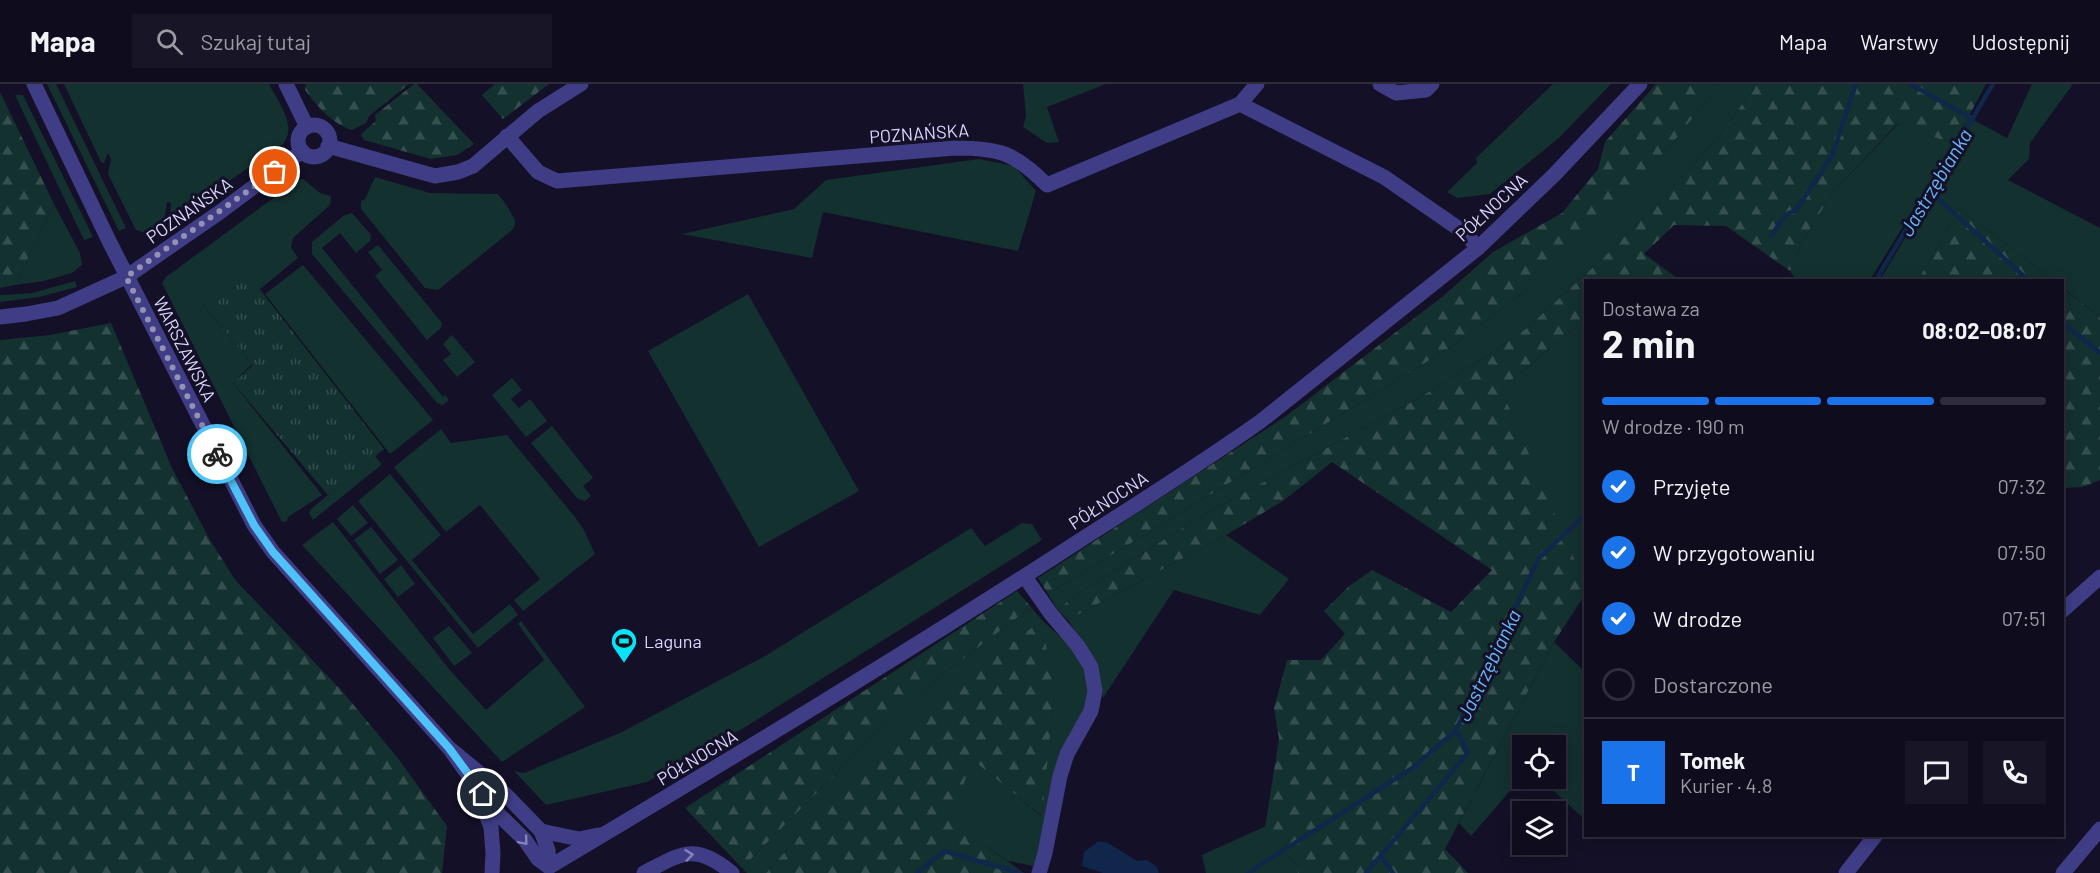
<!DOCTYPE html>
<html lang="pl">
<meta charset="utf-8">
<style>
body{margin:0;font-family:Barlow,sans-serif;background:#181526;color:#f1f3f6;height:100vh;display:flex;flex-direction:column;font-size:22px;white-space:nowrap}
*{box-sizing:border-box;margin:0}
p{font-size:20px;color:#9b9ba4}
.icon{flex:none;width:33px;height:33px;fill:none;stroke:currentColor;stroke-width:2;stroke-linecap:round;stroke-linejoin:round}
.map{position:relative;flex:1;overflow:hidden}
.drawer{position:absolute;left:1584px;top:195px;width:480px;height:558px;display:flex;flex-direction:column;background:#0f0c1d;border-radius:0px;box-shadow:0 3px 15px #0003,0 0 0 2px #2f2c3b}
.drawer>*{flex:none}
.buttons{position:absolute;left:1512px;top:651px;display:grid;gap:12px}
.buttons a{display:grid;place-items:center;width:54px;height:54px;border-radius:0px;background:#0f0c1d;box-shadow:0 3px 15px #0003,0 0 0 2px #2f2c3b;font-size:30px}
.pin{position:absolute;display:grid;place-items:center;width:51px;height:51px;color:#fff;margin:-26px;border:3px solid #fff;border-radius:50%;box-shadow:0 2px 6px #0007}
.courier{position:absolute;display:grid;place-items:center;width:60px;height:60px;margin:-30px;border:4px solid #4fc3f7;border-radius:50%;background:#fff;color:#222;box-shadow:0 2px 8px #0007}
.head em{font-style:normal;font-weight:700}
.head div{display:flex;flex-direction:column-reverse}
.head{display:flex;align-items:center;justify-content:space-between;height:102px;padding:0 18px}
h1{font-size:39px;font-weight:700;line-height:45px}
.bar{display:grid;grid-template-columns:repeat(4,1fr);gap:9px 6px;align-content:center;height:72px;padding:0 18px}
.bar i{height:8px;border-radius:4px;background:#2f2c3b}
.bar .current{background:#1a73e8}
.bar p{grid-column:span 4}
.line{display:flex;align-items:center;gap:15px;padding:0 18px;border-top:2px solid #2f2c3b}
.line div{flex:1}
.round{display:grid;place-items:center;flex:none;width:63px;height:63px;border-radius:0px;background:#181526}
ol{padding:0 18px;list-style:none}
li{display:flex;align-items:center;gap:18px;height:66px}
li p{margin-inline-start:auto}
li .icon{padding:6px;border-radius:50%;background:#1a73e8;color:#fff;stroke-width:4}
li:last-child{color:#9b9ba4}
li i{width:33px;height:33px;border:3px solid #2f2c3b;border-radius:50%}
header{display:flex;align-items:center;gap:36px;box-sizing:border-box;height:84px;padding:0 30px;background:#0f0c1d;border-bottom:2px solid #2f2c3b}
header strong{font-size:28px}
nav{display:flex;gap:33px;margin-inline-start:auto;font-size:21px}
.search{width:420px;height:54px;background:#181526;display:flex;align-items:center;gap:15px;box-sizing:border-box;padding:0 21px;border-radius:0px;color:#9b9ba4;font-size:22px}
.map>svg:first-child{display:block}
.grass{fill:#13312f}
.forest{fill:url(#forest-firs)}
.park{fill:url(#park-tufts)}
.water{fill:#10274b}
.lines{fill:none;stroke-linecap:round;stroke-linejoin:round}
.stream{stroke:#10274b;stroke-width:4.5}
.minor{stroke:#3f3d85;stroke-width:15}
.tertiary{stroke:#3f3d85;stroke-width:15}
.oneway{stroke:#8582bb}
.done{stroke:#9591b3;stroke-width:6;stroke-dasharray:0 10.8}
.route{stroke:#4fc3f7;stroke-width:8}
.labels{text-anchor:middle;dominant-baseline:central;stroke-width:6;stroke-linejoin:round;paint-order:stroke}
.street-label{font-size:18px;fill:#dbd7fe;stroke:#141027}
.poi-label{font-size:18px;fill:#dbd7fe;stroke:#141027;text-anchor:start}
.water-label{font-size:20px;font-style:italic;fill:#68b8fb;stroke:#141027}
</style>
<header>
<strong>Mapa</strong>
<div class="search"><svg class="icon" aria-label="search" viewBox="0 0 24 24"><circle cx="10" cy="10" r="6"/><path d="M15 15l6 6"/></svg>Szukaj tutaj</div>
<nav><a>Mapa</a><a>Warstwy</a><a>Udostępnij</a></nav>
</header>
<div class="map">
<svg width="2100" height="789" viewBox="0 0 2100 789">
<defs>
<pattern id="forest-firs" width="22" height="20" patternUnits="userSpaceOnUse" patternTransform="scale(1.5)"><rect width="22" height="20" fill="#13312f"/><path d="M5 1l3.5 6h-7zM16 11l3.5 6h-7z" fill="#354e4e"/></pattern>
<pattern id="park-tufts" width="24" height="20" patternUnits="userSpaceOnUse" patternTransform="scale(1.5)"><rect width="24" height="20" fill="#13312f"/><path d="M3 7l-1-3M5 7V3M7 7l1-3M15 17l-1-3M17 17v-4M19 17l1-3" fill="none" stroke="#354e4e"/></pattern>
</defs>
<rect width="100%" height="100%" fill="#141027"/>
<g class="grass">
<path d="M47,0h9l70,144 -7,3z"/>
<path d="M64,0h205c9,18 29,42 14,60l-95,65 -18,7 1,-13 -4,-1 -3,18 -19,13 -9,-3 -28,-56 3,-15 -3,-6 -4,10 -3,-1z"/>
<path d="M1023,0h83l-59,23 12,35 -12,1 -24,-16 3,-11z"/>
<path d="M1553,0h58l-51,53 -70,57 -33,4 -10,-6 30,-29 -1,-5z"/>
<path d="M1720,0h37l-39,53 -45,51 -72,72 -74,68 -40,28 -70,43 -205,111 -116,72 -39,27 -9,-15 403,-247 71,-54 148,-147z"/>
<path d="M2032,0h41l-43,59 -1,16 -21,21 92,48v89l-37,-29 -1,-8h-9l-93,-71 -42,71h-38l75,-126 -3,-1 16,-36 39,21z"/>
<path d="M15,11h8l70,142 -9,3z"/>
<path d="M1898,40l56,20 -84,136h-74l-6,-9 12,-29 31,-50z"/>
<path d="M979,75l35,7 22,25 -18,60 -195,-39 -11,46 -130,-24 112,-25 32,-29z"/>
<path d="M375,93l55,16 68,1c4,4 16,22 17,27 1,5 -2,7 -4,10l-73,59 -13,-2 -64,-79v-8l4,-2z"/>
<path d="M303,95l17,14 11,3 -1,9 -37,33 -2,9 7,11 -39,32 -58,12 51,62 -19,19 89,112 -34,22 -1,4 -5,1 -120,-239 4,-6 132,-97z"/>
<path d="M54,120l26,49 2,12 -10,8 -28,8 -29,4z"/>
<path d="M352,129l19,22 -1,6 -14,12 -16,-20 -18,15 121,149 2,-2 4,5 -6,5 -6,-2 -125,-149v-12l31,-26z"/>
<path d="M378,161l64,78 -1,5 -14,12 -52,-64 7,-6 -14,-18z"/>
<path d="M303,181l130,155 -43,34 -125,-160z"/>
<path d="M75,197l2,6 -38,10 -39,5v-7l32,-2z"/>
<path d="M748,210l111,197 -100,56 -111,-196z"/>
<path d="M1585,235l1,276 -4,4 -44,-122 -37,-88z"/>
<path d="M452,251l23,27 -18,15 -14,-17 8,-6 -8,-10z"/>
<path d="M512,294l10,12 -11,9 8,9 11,-9 17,22 -21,16 -34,-42z"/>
<path d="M552,342l41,52 -10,8 8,10 -6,5 -7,-2 -47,-56z"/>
<path d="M441,345l10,14 56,-8 68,82 9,13 11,24 -72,57 -9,-11 26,-21 -60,-74 -34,27 -52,-65z"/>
<path d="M375,372l6,7 -1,3 -67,54 -4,-7 2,-4z"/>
<path d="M390,390l51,61 -29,25 61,74 37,-30 8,11 -40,33 -120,-147z"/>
<path d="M353,421l15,18 -17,13 -14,-17z"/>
<path d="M333,438l116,147 37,41 58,-50 -26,-36 3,-3 64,86 -83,55 -200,-217z"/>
<path d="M1022,439l10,1 10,16 -295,186 -100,56 -101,23 -32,-34 10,2 98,-41 143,-76 206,-128 14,18z"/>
<path d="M371,443l27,33 -18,14 -26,-34z"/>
<path d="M1226,451l63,44 -29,36 -86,-25 -71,108 -7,-34 -28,-44z"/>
<path d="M401,481l14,19 -17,13 -14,-18z"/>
<path d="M1031,523l11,13 26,24 20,27 1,27 -56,168 -25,-5 -26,-18 -32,-27 23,-57 68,57 13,-121 -253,139 -35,39h-19l-5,-5 140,-141 56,-49z"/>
<path d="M449,542l23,27 -18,13 -21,-28z"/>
<path d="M1554,558l31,30v148l-44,-41 15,-1v-32h-34v31l-51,59 -12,-13z"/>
<path d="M1266,742l-1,8 29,28 4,11h-92l-4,-18z"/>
</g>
<g class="forest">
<path d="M306,0h103l-40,32 -3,7 -14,7c-22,-8 -33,-22 -47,-40z"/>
<path d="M414,0h3l57,60 -17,11 -26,4 -67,-19 -3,-6 15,-13 -1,-6z"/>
<path d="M495,0h54l-46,35 -21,-24z"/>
<path d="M1656,0h64l-50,62 -57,60 -91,87 -71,54 -403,247 -10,-16 248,-162 156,-119 51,-45 69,-39 36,-44 7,-27z"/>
<path d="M1757,0h229l-32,60 -57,-20 -64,68 -31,50 -12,29 -64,-45 -52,-1 -30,29 36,26h-94l-1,39 -84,70 84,195 -3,13 3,-2v7l-3,-3 -28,43 -109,207 23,24h-170l-4,-11 -30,-28 15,-95 -5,-31 13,-48h34l24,-26 -21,-23 24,-24 24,-17 79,42 41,-42 -160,-108 -49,39 -57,34 -158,85 -11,-11 39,-27 116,-72 205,-111 70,-43 40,-28 74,-68 72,-72 45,-51z"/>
<path d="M0,8l54,112 -39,81 -15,3z"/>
<path d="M1960,125l93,71h-135z"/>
<path d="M2062,204l38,29v163l-17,7 -20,1z"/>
<path d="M111,239l61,145 38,72 26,41 106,110 55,66 50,69 -5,47h-442v-533l50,-5z"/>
<path d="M1017,507l14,16 -93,71 -56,49 -140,141 -57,-60z"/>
<path d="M1042,536l12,75 -12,121 -69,-56 -22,56 31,27 42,30h-258l35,-39 124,-124z"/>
</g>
<path class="park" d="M243,184l141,181 -56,46 -95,-112 20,-18 -52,-63z"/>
<path class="water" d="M1099,757l9,2 29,18 10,-1 10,7 2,6h-56l-21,-7 2,-14z"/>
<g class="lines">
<g class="stream">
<path d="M1910,0l63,35"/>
<path d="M1930,107l98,89"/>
<path d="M1771,152l14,-21 11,-5 36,-54 24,-72"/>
<path d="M1876,196l117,-196"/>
<path d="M2062,238l38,31"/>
<path d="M1381,772l12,17"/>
<path d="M917,789l27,-22 76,22"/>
<path d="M1248,789l166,-106 42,-37 83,-172 47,-44"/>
<path d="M1366,789l102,-120 -12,-23"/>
</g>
<g class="minor">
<path d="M286,0l21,43"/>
<path d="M1380,0l16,9 30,-3 6,-6"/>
<path d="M1240,20l144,73 81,56 13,15"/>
<circle cx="314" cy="57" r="16"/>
<path d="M507,52l31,36 19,9 398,-33c45,0 60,5 92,37l193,-81 17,-20"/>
<path d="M328,62l107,30 23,-4 15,-6 65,-55 43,-27"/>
<path d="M126,193l94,-65 82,-61"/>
<path d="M1025,493l26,37 27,32 13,21 4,24 -4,20 -24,43 -7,22 -15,77 -6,20"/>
<path d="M541,747l38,8 19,-4"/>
<path d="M549,783c178,-106 356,-213 530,-326 61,-39 123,-78 182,-120l217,-173 77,-74 85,-90"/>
<path d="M644,789c38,-20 51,-31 88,0"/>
<path d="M2063,789l37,-44"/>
</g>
<g class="tertiary">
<path d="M34,0l75,157 145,284 19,27 176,196 43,60 33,32 13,19 11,8 -1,-17 -7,-19 -35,-36 -57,-47"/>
<path d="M0,233l26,-3 32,-6 68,-31"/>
<path d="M2062,527l38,-34"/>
<path d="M479,713l12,30 2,26 -1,20"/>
<path d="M1846,789l29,-37"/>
</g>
</g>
<defs><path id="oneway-chevron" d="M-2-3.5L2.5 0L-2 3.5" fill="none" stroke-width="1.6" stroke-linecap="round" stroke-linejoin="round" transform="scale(1.5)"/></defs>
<g class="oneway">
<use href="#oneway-chevron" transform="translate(524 757) rotate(50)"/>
<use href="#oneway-chevron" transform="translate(689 771) rotate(-6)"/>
</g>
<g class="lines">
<path class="done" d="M217,370l-91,-177 149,-105"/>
<path class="route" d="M217,370l37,71 19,27 176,196 34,46"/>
</g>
<defs>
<g id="stadium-pin" transform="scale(1.35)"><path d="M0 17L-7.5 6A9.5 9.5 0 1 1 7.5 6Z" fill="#08e3f9" stroke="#141027"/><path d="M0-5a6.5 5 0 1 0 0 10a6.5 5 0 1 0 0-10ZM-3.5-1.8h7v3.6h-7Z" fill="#111"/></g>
</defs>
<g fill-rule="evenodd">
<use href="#stadium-pin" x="624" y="557"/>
</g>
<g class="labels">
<g class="street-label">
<text transform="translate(919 49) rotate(-4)">POZNAŃSKA</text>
<text transform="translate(1491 123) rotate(-43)">PÓŁNOCNA</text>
<text transform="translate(189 126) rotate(-35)">POZNAŃSKA</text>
<text transform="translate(185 265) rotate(63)">WARSZAWSKA</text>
<text transform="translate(1108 416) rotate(-33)">PÓŁNOCNA</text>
<text transform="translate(697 673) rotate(-31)">PÓŁNOCNA</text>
</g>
<g class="poi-label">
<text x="644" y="557">Laguna</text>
</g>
<g class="water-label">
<text transform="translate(1935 98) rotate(-59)">Jastrzębianka</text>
<text transform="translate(1488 581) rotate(-64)">Jastrzębianka</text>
</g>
</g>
</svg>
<div class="buttons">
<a><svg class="icon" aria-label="locate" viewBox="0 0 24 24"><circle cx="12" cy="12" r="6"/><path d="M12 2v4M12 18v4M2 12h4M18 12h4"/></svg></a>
<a><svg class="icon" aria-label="layers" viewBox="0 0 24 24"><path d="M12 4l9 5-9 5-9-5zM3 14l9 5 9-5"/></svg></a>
</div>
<div class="pin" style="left:275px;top:88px;background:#ea580c"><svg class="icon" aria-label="bag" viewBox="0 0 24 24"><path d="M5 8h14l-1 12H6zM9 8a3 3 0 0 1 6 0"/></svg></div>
<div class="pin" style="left:483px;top:710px;background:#1f2937"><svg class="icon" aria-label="home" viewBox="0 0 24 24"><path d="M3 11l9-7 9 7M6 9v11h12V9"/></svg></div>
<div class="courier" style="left:217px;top:370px"><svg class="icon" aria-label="bike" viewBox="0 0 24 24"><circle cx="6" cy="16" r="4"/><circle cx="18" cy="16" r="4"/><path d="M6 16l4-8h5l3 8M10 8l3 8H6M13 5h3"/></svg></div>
<section class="drawer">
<div class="head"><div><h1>2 min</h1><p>Dostawa za</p></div><em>08:02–08:07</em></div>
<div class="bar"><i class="current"></i><i class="current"></i><i class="current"></i><i></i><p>W drodze · 190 m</p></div>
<ol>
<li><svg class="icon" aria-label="check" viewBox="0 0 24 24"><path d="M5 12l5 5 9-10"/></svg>Przyjęte<p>07:32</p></li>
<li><svg class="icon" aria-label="check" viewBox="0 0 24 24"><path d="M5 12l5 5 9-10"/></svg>W przygotowaniu<p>07:50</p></li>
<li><svg class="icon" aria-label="check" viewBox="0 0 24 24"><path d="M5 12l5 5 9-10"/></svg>W drodze<p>07:51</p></li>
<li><i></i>Dostarczone</li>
</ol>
<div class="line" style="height:108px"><b class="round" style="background:#1a73e8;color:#fff">T</b><div><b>Tomek</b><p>Kurier · 4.8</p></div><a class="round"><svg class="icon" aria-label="chat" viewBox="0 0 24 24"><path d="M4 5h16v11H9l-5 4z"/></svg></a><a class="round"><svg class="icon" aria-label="phone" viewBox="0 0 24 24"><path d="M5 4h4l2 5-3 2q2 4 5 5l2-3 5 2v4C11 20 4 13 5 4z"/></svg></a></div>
</section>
</div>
